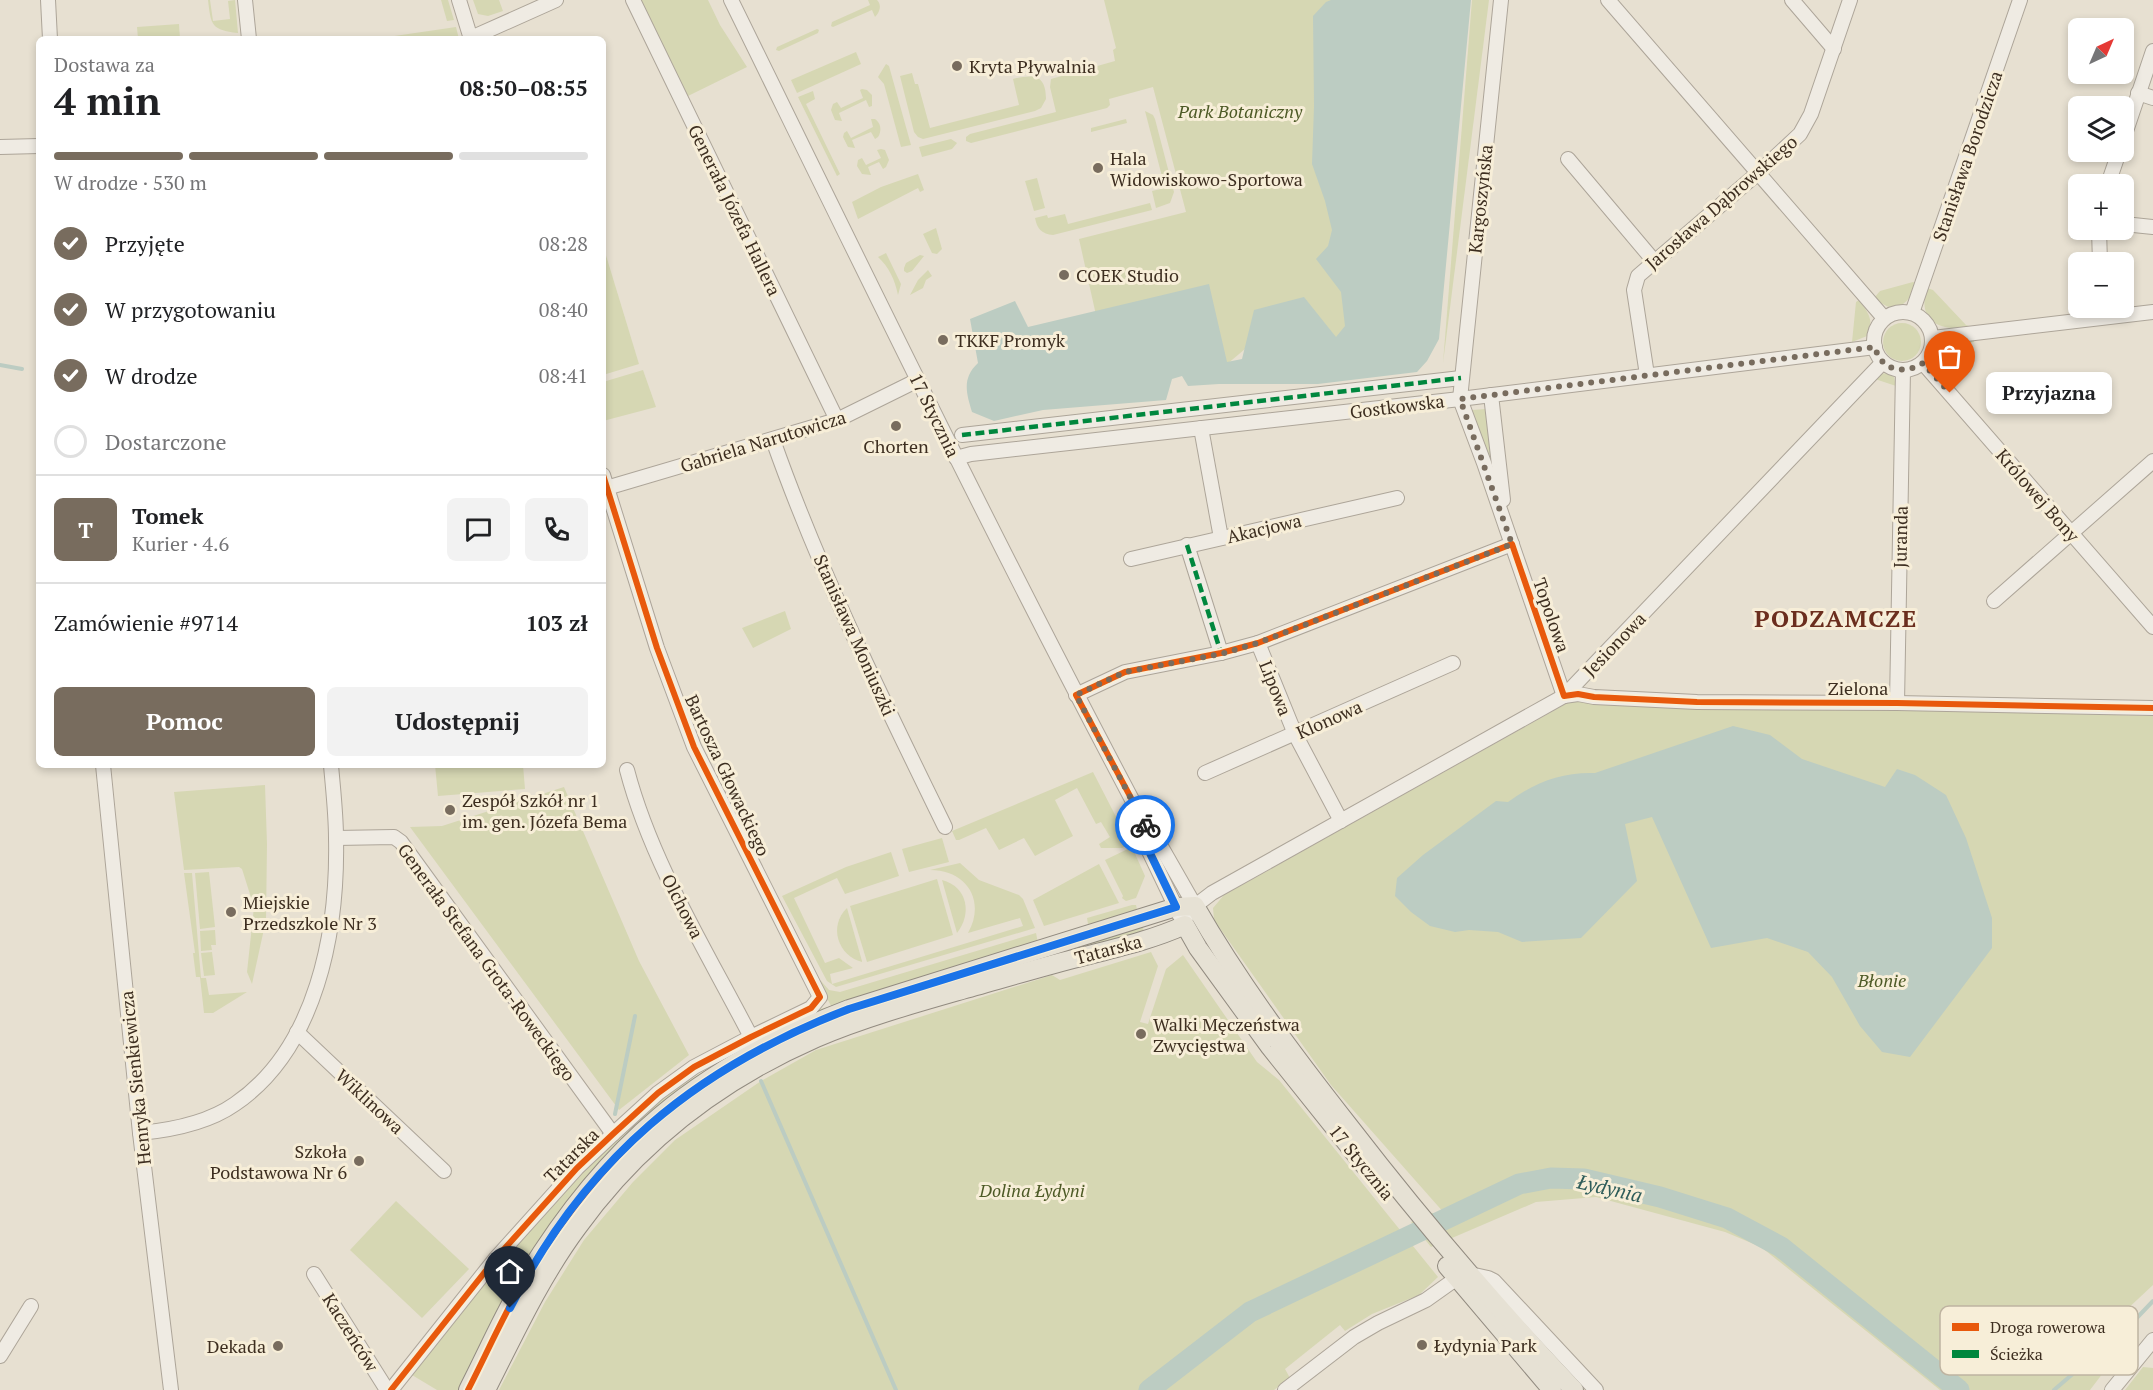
<!DOCTYPE html>
<html lang="pl">
<meta charset="utf-8">
<style>
body{margin:0;font-family:"PT Serif",serif;background:#f2f2f2;color:#202124;height:100vh;display:flex;flex-direction:column;font-size:22px;white-space:nowrap}
*{box-sizing:border-box;margin:0}
p{font-size:20px;color:#757577}
.icon{flex:none;width:33px;height:33px;fill:none;stroke:currentColor;stroke-width:2;stroke-linecap:round;stroke-linejoin:round}
.map{position:relative;flex:1;overflow:hidden}
.panel{position:absolute;left:36px;top:36px;width:570px;height:732px;display:flex;flex-direction:column;background:#fff;border-radius:9px;box-shadow:0 3px 9px #0003}
.panel>*{flex:none}
.needle{width:39px;rotate:44deg}
.controls{position:absolute;left:2068px;top:18px;display:grid;gap:12px}
.controls a{display:grid;place-items:center;width:66px;height:66px;border-radius:9px;background:#fff;box-shadow:0 3px 9px #0003;font-size:30px}
.pin{position:absolute;display:grid;place-items:center;width:51px;height:51px;color:#fff;margin:-62px -26px;border-radius:50% 50% 50% 0;rotate:-45deg;box-shadow:0 0 6px #0007}
.pin .icon{rotate:45deg}
.courier{position:absolute;display:grid;place-items:center;width:60px;height:60px;margin:-30px;border:4px solid #1a73e8;border-radius:50%;background:#fff;color:#222;box-shadow:0 2px 8px #0007}
.bubble{position:absolute;height:42px;border-radius:9px;background:#fff;box-shadow:0 3px 9px #0003;font-size:20px;font-weight:600;line-height:42px;text-align:center}
.overview em{font-style:normal;font-weight:600}
.overview div{display:flex;flex-direction:column-reverse}
.overview{display:flex;align-items:center;justify-content:space-between;height:102px;padding:0 18px}
h1{font-size:39px;font-weight:600;line-height:45px}
.bar{display:grid;grid-template-columns:repeat(4,1fr);gap:9px 6px;align-content:center;height:72px;padding:0 18px}
.bar i{height:8px;border-radius:4px;background:#e0e0e0}
.bar .active{background:#786c5e}
.bar p{grid-column:span 4}
.line{display:flex;align-items:center;gap:15px;padding:0 18px;border-top:2px solid #e0e0e0}
.line div{flex:1}
.round{display:grid;place-items:center;flex:none;width:63px;height:63px;border-radius:9px;background:#f2f2f2}
ol{padding:0 18px;list-style:none}
li{display:flex;align-items:center;gap:18px;height:66px}
li p{margin-inline-start:auto}
li .icon{padding:6px;border-radius:50%;background:#786c5e;color:#fff;stroke-width:4}
li:last-child{color:#757577}
li i{width:33px;height:33px;border:3px solid #e0e0e0;border-radius:50%}
.primary-button{display:flex;gap:12px;margin-top:auto;padding:12px 18px}
.primary-button a{flex:1;height:69px;border-radius:9px;background:#786c5e;color:#fff;font-size:24px;font-weight:600;line-height:69px;text-align:center}
.primary-button a+a{background:#f2f2f2;color:#202124}
.map>svg:first-child{display:block}
.green{fill:#d6d7b3}
.water{fill:#bcccc2}
.lines{fill:none;stroke-linecap:round;stroke-linejoin:round}
.stream{stroke:#bcccc2;stroke-width:4}
.river{stroke:#bcccc2;stroke-width:21}
.minor-casing{stroke:#ada599;stroke-width:16}
.major-casing{stroke:#928b80;stroke-width:20}
.minor{stroke:#efebe3;stroke-width:14}
.major{stroke:#e6e1d4;stroke-width:18}
.quiet{stroke:#00873e;stroke-width:4.5;stroke-dasharray:9 4.5;stroke-linecap:butt}
.cycleway-casing{stroke:#f7eed8;stroke-width:10}
.cycleway{stroke:#e8590c;stroke-width:6}
.done{stroke:#786c5e;stroke-width:6;stroke-dasharray:0 10.8}
.route{stroke:#1a73e8;stroke-width:8}
.poi-dot{fill:#786c5e;stroke:#f7eed8;stroke-width:2}
.labels{text-anchor:middle;dominant-baseline:central;stroke-width:6;stroke-linejoin:round;paint-order:stroke}
.poi-label{font-size:18px;fill:#3d2e20;stroke:#f7eed8;text-anchor:start}
.park-label{font-size:18px;font-style:italic;fill:#4d5a26;stroke:#f7eed8}
.street-label{font-size:18px;fill:#3d2e20;stroke:#f7eed8}
.water-label{font-size:20px;font-style:italic;fill:#2f5d5a;stroke:#f7eed8}
.district-label{font-size:24px;font-weight:bold;letter-spacing:1.5px;fill:#6b2e1e;stroke:#f7eed8}
.key{fill:#f7eed8;stroke:#bfb4a1;stroke-width:1.5}
.key-label{font-size:16px;fill:#3d2e20}
</style>
<div class="map">
<svg width="2153" height="1390" viewBox="0 0 2153 1390">
<rect width="100%" height="100%" fill="#e7e0d1"/>
<g class="green">
<path d="M208,0h2l3,21 17,-2 -2,-18 7,-1 3,33c-27,-3 -27,-8 -30,-33z"/>
<path d="M441,0h7l6,20 -7,1z"/>
<path d="M473,0h26l4,11 -15,5 -10,-2z"/>
<path d="M641,0h67l12,25 27,42 -59,29z"/>
<path d="M868,0h9c5,5 3,12 -2,17l-3,-7 -39,17 -2,-1 1,-4 38,-17z"/>
<path d="M1104,0h236l9,328 -15,13 -89,8 -19,16 -128,-41 -19,-85 107,-27 -33,-125 -44,12 1,6 -3,3 -136,35 -5,-2v-4l4,-3 86,-22 -6,-25 1,-8 64,-18 -2,-11 3,-2z"/>
<path d="M1472,0h17l-46,363z"/>
<path d="M179,24l1,15h-42l-1,-12z"/>
<path d="M456,27l3,12h-85z"/>
<path d="M817,29l2,1 -1,3 -39,18 -3,-1 1,-3z"/>
<path d="M856,52l5,12 -64,29 -6,-13z"/>
<path d="M886,64l3,2 22,79 -10,2 -17,-63 -6,-7z"/>
<path d="M912,73l3,11h3l12,44 89,-23 -6,-26c20,-5 33,-5 33,20l-5,9 -6,3 -112,28 -5,-2 -4,-5 -14,-56z"/>
<path d="M862,89l5,1 5,5v11l-3,1 -3,-7 -27,13 3,8 -7,-1 -4,-10 2,-6 4,-2 4,6 22,-10 -3,-8z"/>
<path d="M813,91l2,8 -9,5 34,70 -3,2 -39,-79z"/>
<path d="M1145,111l8,4 2,4 19,73 -4,11 -14,5 -4,-17 13,-3z"/>
<path d="M871,119h4c6,4 7,12 3,18l-3,2 -4,-7 -19,8 3,8 -7,-1 -5,-10 1,-4 3,-2 4,7 22,-11z"/>
<path d="M1126,119l1,4 -36,9v-4z"/>
<path d="M951,139l6,4 -5,6 -30,8 -3,-10z"/>
<path d="M881,149l4,1 4,10 -3,7 -3,2 -4,-7 -11,5 3,8 -9,-1 -5,-8 1,-6 4,-2 4,7 15,-7 -4,-8z"/>
<path d="M918,174l6,16 -4,2 -2,-4 -60,31 -6,-17 29,-15z"/>
<path d="M1037,178l8,30 -11,3 -9,-30z"/>
<path d="M1150,203l2,7 -99,25c-11,-1 -16,-6 -18,-17l12,-3 1,3 17,-4 3,10z"/>
<path d="M936,228l6,21 -5,5 -5,-1 -9,-19z"/>
<path d="M605,252l34,112 -36,11v-122z"/>
<path d="M886,253l15,31 -3,11c-3,-15 -9,-28 -20,-38z"/>
<path d="M920,255l4,1 -12,15 -5,2 -3,-2v-3l2,-5z"/>
<path d="M928,270l4,6 -6,4 -3,8 -13,7 8,-15z"/>
<path d="M1913,282l4,2c-8,21 -25,33 -42,13l5,-6z"/>
<path d="M1927,288l6,2 33,35 6,2c-30,5 -56,-4 -45,-39z"/>
<path d="M1859,300c9,12 16,21 8,36l-15,6 4,-40z"/>
<circle cx="1902" cy="342" r="19"/>
<path d="M1974,340v2l-8,2 -27,28c-12,-27 15,-29 35,-32z"/>
<path d="M643,370l13,37 -53,14v-39z"/>
<path d="M1887,373l7,4 2,9 -21,-7 5,-5z"/>
<path d="M1486,409l8,62 -1,1 -21,-62z"/>
<path d="M785,611l6,18 -38,19 -11,-20z"/>
<path d="M1571,701l582,15v569l-45,42c9,3 14,7 17,17l-35,46h-150l-179,-143 -36,-15 -129,-35 -60,5 -105,45 -20,-25 21,-9 13,1 -114,-129 -117,-165 -1,-12 11,-13z"/>
<path d="M435,765h88l2,24 -87,7z"/>
<path d="M1093,772l37,72 -8,4h-21l-2,-4 11,-7 -9,-15 -5,2 -19,-36 -22,12 18,36 -38,20 -11,-18 -25,12 -13,-22 -27,12h-3l-4,-9z"/>
<path d="M265,785l2,59 -1,76 -14,64 -5,-12 7,-65 -12,-38 -3,-2 -55,3 -10,-78z"/>
<path d="M564,787l75,174 50,94 -70,55 -209,-283 32,-1z"/>
<path d="M942,838l7,24 -40,10 -7,-23z"/>
<path d="M1132,847l13,29 -9,22 -10,3 -4,-3 1,-2 -18,-36z"/>
<path d="M891,852l8,24 -54,18 -8,-16 -43,20 31,65 14,-5 14,10 -23,6 2,10 191,-58 -3,-8 -52,15c18,-32 -1,-63 -38,-63l30,-7 19,17 40,15 4,4 12,29 -199,59 -9,-6 -45,-85 64,-29z"/>
<path d="M1099,864l20,39 -75,23 -11,-26z"/>
<path d="M209,872l6,55 -15,2 -5,-56z"/>
<path d="M184,873h8l9,105h5l3,17 38,-3 -34,21h-9l-4,-36h-4l-3,-24h2z"/>
<path d="M937,879l16,56 -86,27 -17,-56z"/>
<path d="M942,880c26,7 30,34 15,53z"/>
<path d="M1132,905h4l2,9 -50,10 -1,-6z"/>
<path d="M847,908l15,53v1c-24,-6 -34,-36 -15,-54z"/>
<path d="M1142,925l2,6 -58,16 -294,92z"/>
<path d="M215,930l1,15h-5l1,5 -11,1 -1,-20z"/>
<path d="M1036,933l2,10 -286,98 65,-31 14,-4 -12,-24 2,-1 8,9 11,2z"/>
<path d="M212,952l3,23 -11,1 -3,-23z"/>
<path d="M1151,952l7,14 -18,56 8,2 18,-55 17,-14 74,107 22,18 159,197 -19,18 -47,19 -27,17 -5,-6 -55,44 5,9 -16,12h-775l46,-88 39,-62 49,-58 42,-42 86,-59 55,-31 236,-75 8,5z"/>
<path d="M736,1051l1,3 -46,30 -230,306h-24l-25,-15c72,-94 146,-188 237,-265 27,-23 57,-40 87,-59z"/>
<path d="M396,1201l73,68 -47,49 -72,-68z"/>
<path d="M2143,1367l10,1v22h-28z"/>
</g>
<g class="water">
<path d="M1331,0h140l-32,339 -12,22 -10,11 -99,12h-99l-31,2 -6,-10 -10,3 -6,21 -123,10 -49,11 -22,-9c-6,-20 -10,-34 6,-49l-8,-44 45,-18 13,26 181,-43 18,78 15,-3 12,-49 50,-13 32,40 9,-11 -4,-34 -25,-33 12,-13 4,-16 -7,-29 -13,-37 2,-58 -1,-90 13,-14z"/>
<path d="M1733,726l37,9 32,24 83,28 12,-18 18,6 31,20 20,43 26,80v30l-82,109 -28,-5 -22,-26 -28,-49 -24,-25 -41,-14 -56,10 -59,-131 -27,7 12,57 -56,57 -59,4 -24,-10 -29,-2 -14,2 -25,-6 -19,-14 -16,-16 2,-18 26,-23 73,-54 12,1c28,-20 53,-30 87,-29z"/>
</g>
<g class="lines">
<g class="stream">
<path d="M0,365l22,4"/>
<path d="M761,1081l135,309"/>
<path d="M615,1114l20,-98"/>
<path d="M2132,1323l21,-22"/>
<path d="M2054,1390l64,-55"/>
</g>
<path class="river" d="M1149,1390l101,-78 269,-128 32,-6 33,1 76,18 67,21 54,29 178,143"/>
<g class="minor-casing">
<g id="minor">
<path d="M48,0l2,39"/>
<path d="M245,0l4,39"/>
<path d="M459,0l12,39"/>
<path d="M633,0l204,420"/>
<path d="M731,0c136,277 270,554 415,826l13,17 36,63"/>
<path d="M1501,0l-41,399 24,64 80,233"/>
<path d="M1608,0l276,318"/>
<path d="M1792,0l42,49"/>
<path d="M471,38l85,-38"/>
<path d="M2138,93l15,5"/>
<path d="M2124,137l29,-86"/>
<path d="M0,147l39,-1"/>
<path d="M1568,159l86,102"/>
<path d="M2108,184l11,-32"/>
<path d="M2124,224l29,3"/>
<path d="M2099,230l1,32"/>
<circle cx="1903" cy="341" r="29"/>
<path d="M1912,313l108,-313"/>
<path d="M1933,338l220,-26"/>
<path d="M1923,363l230,264"/>
<path d="M1647,375l-13,-85 4,-14 120,-103 42,-39 11,-20 39,-114"/>
<path d="M1491,395l12,105"/>
<path d="M1201,428l20,110"/>
<path d="M962,435l499,-57"/>
<path d="M773,440c47,133 110,260 172,387"/>
<path d="M956,458l15,-4 489,-55 415,-52"/>
<path d="M603,489l234,-69 81,-40"/>
<path d="M1187,545l34,108"/>
<path d="M1131,559l266,-61"/>
<path d="M1994,601l159,-140"/>
<path d="M1258,643l37,91 46,87"/>
<path d="M1076,695l49,-23 96,-19 37,-10 254,-99"/>
<path d="M1564,696l14,-2 16,3 103,5 200,1 256,5"/>
<path d="M1897,703l6,-333"/>
<path d="M103,765l37,368 31,257"/>
<path d="M627,770c24,92 80,182 124,267"/>
<path d="M1205,773l248,-110"/>
<path d="M1146,826l1,21 33,69"/>
<path d="M336,838l58,-1 7,5 212,292"/>
<path d="M1191,913l4,-7 17,-13 352,-197 319,-334"/>
<path d="M297,1032l147,139"/>
<path d="M140,1133c32,-3 68,-10 95,-29 82,-56 103,-173 101,-266 0,-24 -3,-49 -5,-73"/>
<path d="M314,1274l73,116"/>
<path d="M1470,1274l18,4 6,3 102,109"/>
<path d="M0,1356l31,-50"/>
<path d="M391,1390l105,-132 81,-90 36,-34 45,-41 36,-26 57,-30 60,-29 9,-11 -126,-250 -37,-99 -54,-173"/>
<path d="M1285,1390l69,-53 24,-14 48,-23 31,-22"/>
<path d="M2112,1390l41,-50"/>
</g>
</g>
<g class="major-casing">
<g id="major">
<path d="M1447,1266l105,124"/>
<path d="M468,1390c18,-35 34,-72 54,-106 83,-139 176,-217 327,-275l327,-102 19,-1c44,77 99,150 154,220 71,92 146,180 225,264"/>
<path d="M486,1390c28,-55 54,-112 91,-162 61,-85 143,-148 239,-190 47,-20 97,-34 146,-48 40,-11 79,-23 119,-33 35,-9 71,-17 104,-32l13,23 72,99 95,119"/>
</g>
</g>
<use href="#minor" class="minor"/>
<use href="#major" class="major"/>
<g class="quiet">
<path d="M962,435l499,-57"/>
<path d="M1187,545l34,108"/>
</g>
<g class="cycleway-casing">
<g id="cycleway">
<path d="M391,1390l105,-132 81,-90 36,-34 45,-41 36,-26 57,-30 60,-29 9,-11 -126,-250 -37,-99 -54,-173"/>
<path d="M468,1390c18,-35 34,-72 54,-106 83,-139 176,-217 327,-275l327,-102 -29,-60 -1,-21 -70,-131 49,-23 96,-19 37,-10 254,-99 52,152 14,-2 16,3 103,5 200,1 256,5"/>
</g>
</g>
<use href="#cycleway" class="cycleway"/>
</g>
<g class="lines">
<path class="done" d="M1145,825l-69,-130 49,-23 96,-18 37,-11 254,-99 -52,-145 415,-52c6,24 29,28 48,16l27,30"/>
<path class="route" d="M510,1308c75,-149 185,-240 339,-299l327,-102 -29,-60 -2,-22"/>
</g>
<g class="poi-dot">
<circle cx="957" cy="66" r="6"/>
<circle cx="1098" cy="168" r="6"/>
<circle cx="1064" cy="275" r="6"/>
<circle cx="943" cy="340" r="6"/>
<circle cx="896" cy="426" r="6"/>
<circle cx="450" cy="810" r="6"/>
<circle cx="231" cy="912" r="6"/>
<circle cx="1141" cy="1034" r="6"/>
<circle cx="359" cy="1161" r="6"/>
<circle cx="1422" cy="1345" r="6"/>
<circle cx="278" cy="1346" r="6"/>
</g>
<g class="labels">
<g class="poi-label">
<text x="969" y="66">Kryta Pływalnia</text>
<text x="1110" y="158">Hala<tspan x="1110" dy="21">Widowiskowo-Sportowa</tspan></text>
<text x="1076" y="275">COEK Studio</text>
<text x="955" y="340">TKKF Promyk</text>
<text x="896" y="446" text-anchor="middle">Chorten</text>
<text x="462" y="800">Zespół Szkół nr 1<tspan x="462" dy="21">im. gen. Józefa Bema</tspan></text>
<text x="243" y="902">Miejskie<tspan x="243" dy="21">Przedszkole Nr 3</tspan></text>
<text x="1153" y="1024">Walki Męczeństwa<tspan x="1153" dy="21">Zwycięstwa</tspan></text>
<text x="347" y="1151" text-anchor="end">Szkoła<tspan x="347" dy="21">Podstawowa Nr 6</tspan></text>
<text x="1434" y="1345">Łydynia Park</text>
<text x="266" y="1346" text-anchor="end">Dekada</text>
</g>
<g class="park-label">
<text x="1240" y="111">Park Botaniczny</text>
<text x="1882" y="980">Błonie</text>
<text x="1032" y="1190">Dolina Łydyni</text>
</g>
<g class="street-label">
<text transform="translate(1967 156) rotate(-71)">Stanisława Borodzicza</text>
<text transform="translate(1480 199) rotate(-84)">Kargoszyńska</text>
<text transform="translate(1721 202) rotate(-41)">Jarosława Dąbrowskiego</text>
<text transform="translate(735 210) rotate(64)">Generała Józefa Hallera</text>
<text transform="translate(1397 406) rotate(-7)">Gostkowska</text>
<text transform="translate(935 415) rotate(64)">17 Stycznia</text>
<text transform="translate(763 441) rotate(-17)">Gabriela Narutowicza</text>
<text transform="translate(2038 495) rotate(49)">Królowej Bony</text>
<text transform="translate(1264 528) rotate(-13)">Akacjowa</text>
<text transform="translate(1900 537) rotate(-89)">Juranda</text>
<text transform="translate(1552 615) rotate(71)">Topolowa</text>
<text transform="translate(855 635) rotate(66)">Stanisława Moniuszki</text>
<text transform="translate(1614 644) rotate(-46)">Jesionowa</text>
<text transform="translate(1276 688) rotate(68)">Lipowa</text>
<text x="1858" y="688">Zielona</text>
<text transform="translate(1329 719) rotate(-24)">Klonowa</text>
<text transform="translate(728 775) rotate(65)">Bartosza Głowackiego</text>
<text transform="translate(683 906) rotate(63)">Olchowa</text>
<text transform="translate(1108 949) rotate(-15)">Tatarska</text>
<text transform="translate(487 962) rotate(54)">Generała Stefana Grota-Roweckiego</text>
<text transform="translate(135 1078) rotate(-96)">Henryka Sienkiewicza</text>
<text transform="translate(370 1101) rotate(43)">Wiklinowa</text>
<text transform="translate(571 1155) rotate(-45)">Tatarska</text>
<text transform="translate(1362 1162) rotate(51)">17 Stycznia</text>
<text transform="translate(351 1332) rotate(58)">Kaczeńców</text>
</g>
<g class="water-label">
<text transform="translate(1610 1188) rotate(13)">Łydynia</text>
</g>
<g class="district-label">
<text x="1836" y="618">PODZAMCZE</text>
</g>
</g>
<rect x="1940" y="1306" width="198" height="69" rx="9" class="key"/>
<rect x="1952" y="1323" width="27" height="8" fill="#e8590c"/>
<rect x="1952" y="1350" width="27" height="8" fill="#00873e"/>
<g class="key-label">
<text x="1990" y="1333">Droga rowerowa</text>
<text x="1990" y="1360">Ścieżka</text>
</g>
</svg>
<div class="controls">
<a><svg class="needle" viewBox="-14 -14 28 28"><path d="M0-13l5 13h-10z" fill="#e53935"/><path d="M0 13l5-13h-10z" fill="#757577"/></svg></a>
<a><svg class="icon" aria-label="layers" viewBox="0 0 24 24"><path d="M12 4l9 5-9 5-9-5zM3 14l9 5 9-5"/></svg></a>
<a>+</a>
<a>−</a>
</div>
<div class="pin" style="left:1950px;top:393px;background:#ea580c"><svg class="icon" aria-label="bag" viewBox="0 0 24 24"><path d="M5 8h14l-1 12H6zM9 8a3 3 0 0 1 6 0"/></svg></div>
<div class="pin" style="left:510px;top:1308px;background:#1f2937"><svg class="icon" aria-label="home" viewBox="0 0 24 24"><path d="M3 11l9-7 9 7M6 9v11h12V9"/></svg></div>
<div class="courier" style="left:1145px;top:825px"><svg class="icon" aria-label="bike" viewBox="0 0 24 24"><circle cx="6" cy="16" r="4"/><circle cx="18" cy="16" r="4"/><path d="M6 16l4-8h5l3 8M10 8l3 8H6M13 5h3"/></svg></div>
<div class="bubble" style="left:1986px;top:372px;width:126px">Przyjazna</div>
<section class="panel">
<div class="overview"><div><h1>4 min</h1><p>Dostawa za</p></div><em>08:50–08:55</em></div>
<div class="bar"><i class="active"></i><i class="active"></i><i class="active"></i><i></i><p>W drodze · 530 m</p></div>
<ol>
<li><svg class="icon" aria-label="check" viewBox="0 0 24 24"><path d="M5 12l5 5 9-10"/></svg>Przyjęte<p>08:28</p></li>
<li><svg class="icon" aria-label="check" viewBox="0 0 24 24"><path d="M5 12l5 5 9-10"/></svg>W przygotowaniu<p>08:40</p></li>
<li><svg class="icon" aria-label="check" viewBox="0 0 24 24"><path d="M5 12l5 5 9-10"/></svg>W drodze<p>08:41</p></li>
<li><i></i>Dostarczone</li>
</ol>
<div class="line" style="height:108px"><b class="round" style="background:#786c5e;color:#fff">T</b><div><b>Tomek</b><p>Kurier · 4.6</p></div><a class="round"><svg class="icon" aria-label="chat" viewBox="0 0 24 24"><path d="M4 5h16v11H9l-5 4z"/></svg></a><a class="round"><svg class="icon" aria-label="phone" viewBox="0 0 24 24"><path d="M5 4h4l2 5-3 2q2 4 5 5l2-3 5 2v4C11 20 4 13 5 4z"/></svg></a></div>
<div class="line" style="height:78px"><div>Zamówienie #9714</div><b>103 zł</b></div>
<div class="primary-button"><a>Pomoc</a><a>Udostępnij</a></div>
</section>
</div>
